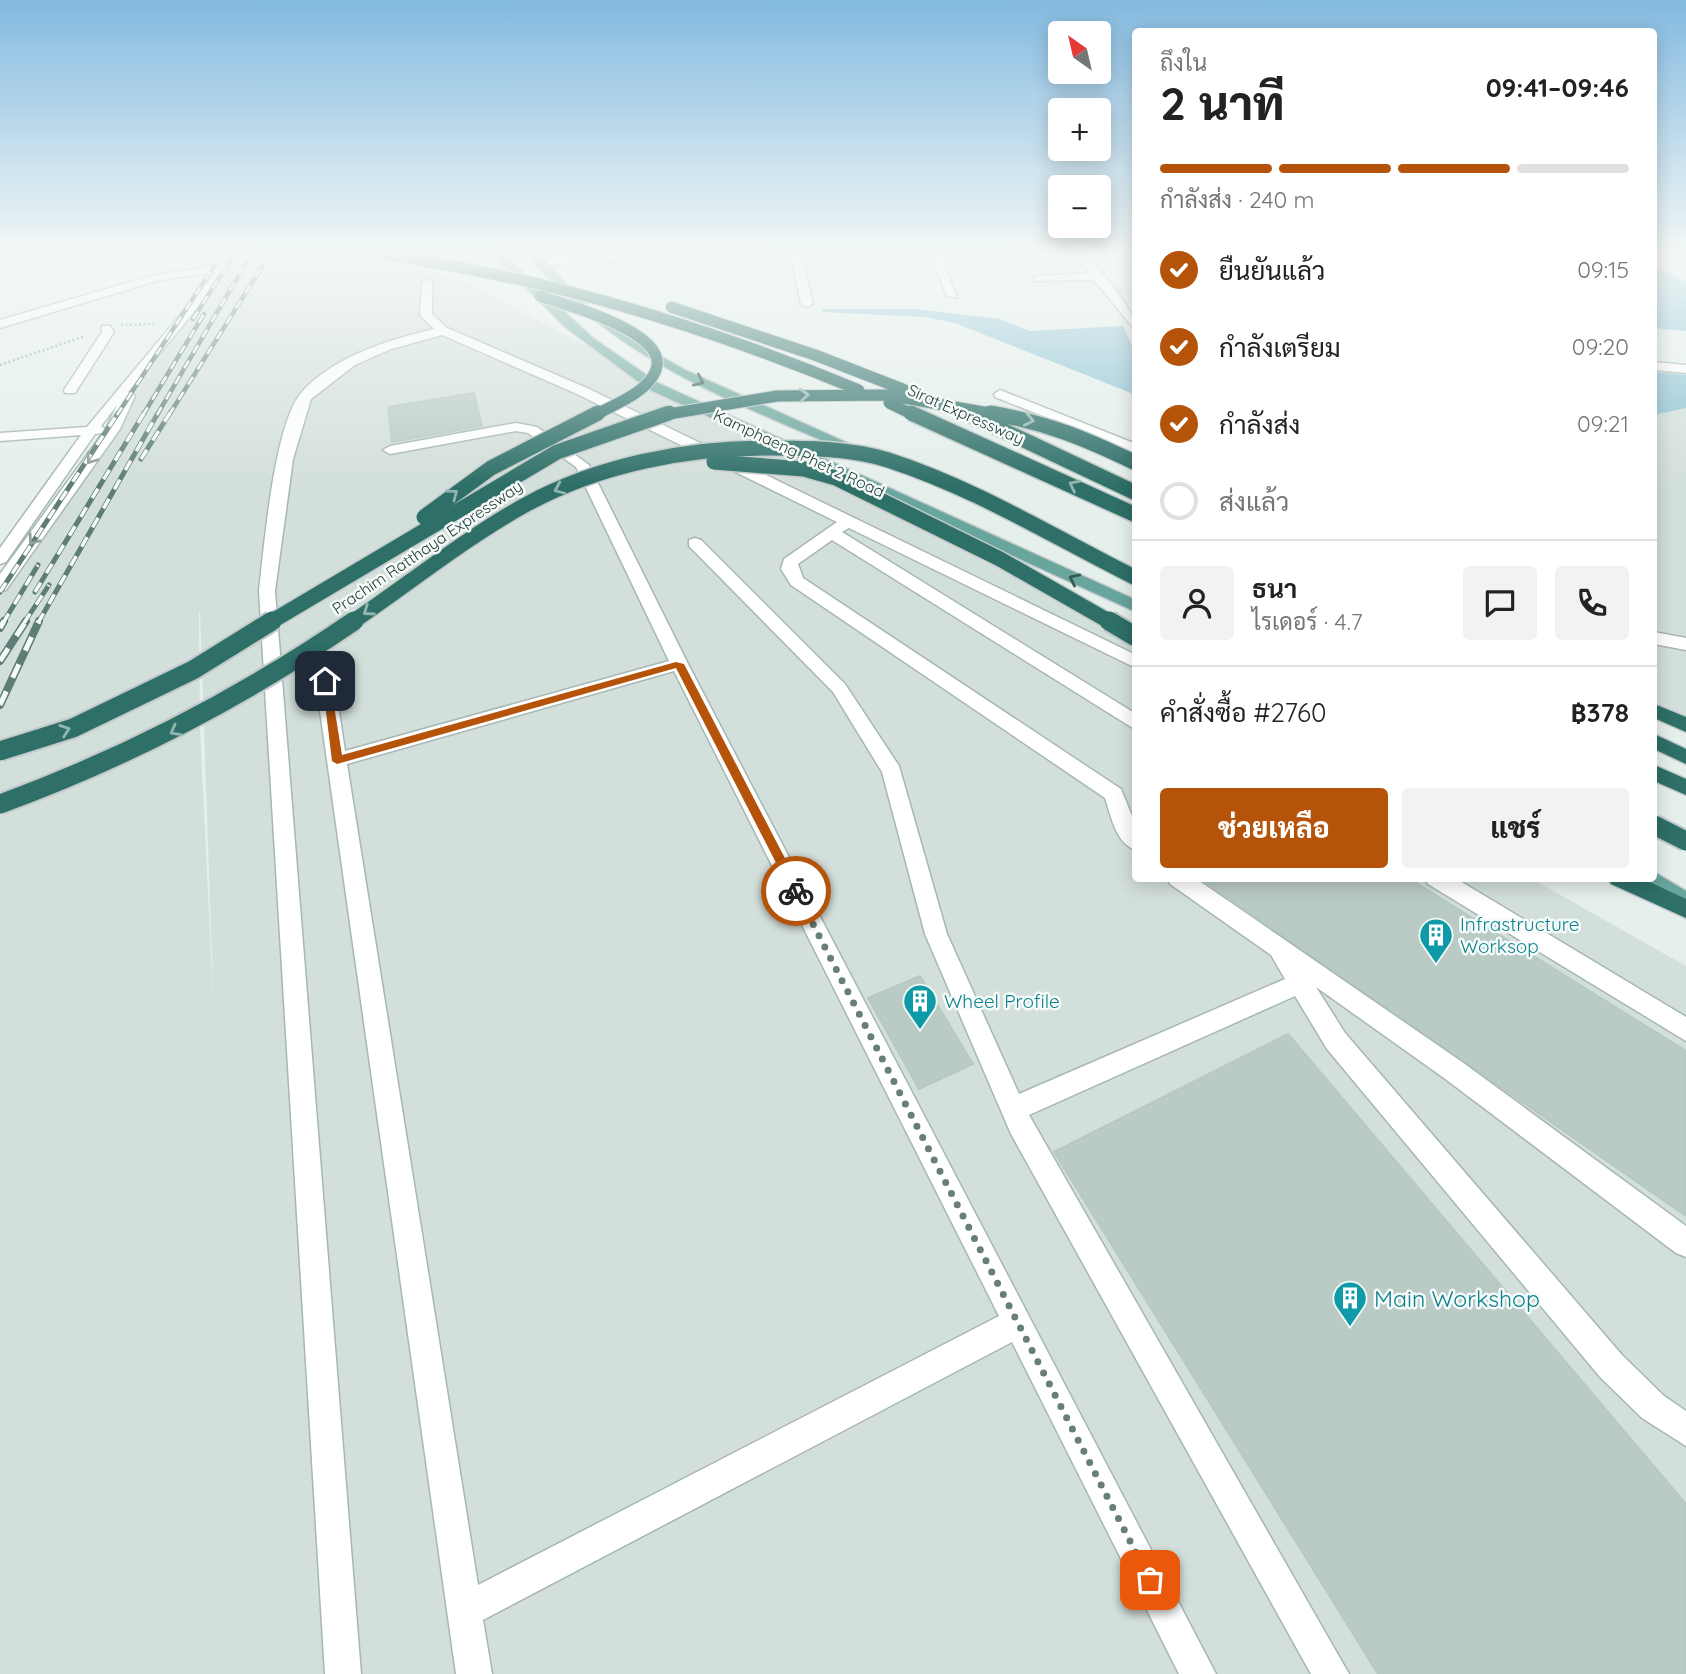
<!DOCTYPE html>
<html lang="th">
<meta charset="utf-8">
<style>
body{margin:0;font-family:Quicksand,Sarabun,sans-serif;background:#f2f2f2;color:#222;height:100vh;display:flex;flex-direction:column;font-size:26px;white-space:nowrap}
*{box-sizing:border-box;margin:0}
p{font-size:23px;color:#767676}
.icon{flex:none;width:38px;height:38px;fill:none;stroke:currentColor;stroke-width:2;stroke-linecap:round;stroke-linejoin:round}
.map{position:relative;flex:1;overflow:hidden}
.panel{position:absolute;left:1132px;top:28px;width:525px;height:854px;display:flex;flex-direction:column;background:#fff;border-radius:7px;box-shadow:0 4px 18px #0003}
.panel>*{flex:none}
.needle{width:46px;rotate:326deg}
.buttons{position:absolute;left:1048px;top:21px;display:grid;gap:14px}
.buttons a{display:grid;place-items:center;width:63px;height:63px;border-radius:7px;background:#fff;box-shadow:0 4px 18px #0003;font-size:35px}
.pin{position:absolute;display:grid;place-items:center;width:60px;height:60px;color:#fff;margin:-30px;border-radius:14px;box-shadow:0 4px 10px #0006}
.courier{position:absolute;display:grid;place-items:center;width:70px;height:70px;margin:-35px;border:5px solid #b45309;border-radius:50%;background:#fff;color:#222;box-shadow:0 2px 9px #0007}
.headline em{font-style:normal;font-weight:800}
.headline div{display:flex;flex-direction:column-reverse}
.headline{display:flex;align-items:center;justify-content:space-between;height:119px;padding:0 28px}
h1{font-size:46px;font-weight:800;line-height:52px}
.bar{display:grid;grid-template-columns:repeat(4,1fr);gap:10px 7px;align-content:center;height:84px;padding:0 28px}
.bar i{height:9px;border-radius:5px;background:#e0e0e0}
.bar .active{background:#b45309}
.bar p{grid-column:span 4}
.line{display:flex;align-items:center;gap:18px;padding:0 28px;border-top:2px solid #e0e0e0}
.line div{flex:1}
.round{display:grid;place-items:center;flex:none;width:74px;height:74px;border-radius:7px;background:#f2f2f2}
ol{padding:0 28px;list-style:none}
li{display:flex;align-items:center;gap:21px;height:77px}
li p{margin-inline-start:auto}
li .icon{padding:7px;border-radius:50%;background:#b45309;color:#fff;stroke-width:4}
li:last-child{color:#767676}
li i{width:38px;height:38px;border:4px solid #e0e0e0;border-radius:50%}
.action{display:flex;gap:14px;margin-top:auto;padding:14px 28px}
.action a{flex:1;height:80px;border-radius:7px;background:#b45309;color:#fff;font-size:28px;font-weight:800;line-height:80px;text-align:center}
.action a+a{background:#f2f2f2;color:#222}
.map>svg:first-child{display:block}
.built{fill:#d3dfda;fill-rule:evenodd}
.water{fill:#8cc2d5}
.building{fill:#bacac5;stroke:#b7c9c3;stroke-width:2}
.lines{fill:none;stroke-linecap:round;stroke-linejoin:round}
.minor-casing{stroke:#a7b7b3;stroke-width:3}
.major-casing{stroke:#c1cac8;stroke-width:3}
.highway-casing{stroke:#c1cac8;stroke-width:3}
.path{stroke:#85b3a9;stroke-width:2.5;stroke-dasharray:2 2.5;stroke-linecap:butt}
.minor{fill:#fff;fill-rule:evenodd}
.major{fill:#68a59c;fill-rule:evenodd}
.highway{fill:#2e6f68;fill-rule:evenodd}
.rail-far2-casing{stroke:#5e7d77;stroke-width:4.5}
.rail-far1-casing{stroke:#5e7d77;stroke-width:5}
.rail-casing{stroke:#5e7d77;stroke-width:8}
.rail-far2{stroke:#f6fbf9;stroke-width:2.5;stroke-dasharray:9;stroke-linecap:butt}
.rail-far1{stroke:#f6fbf9;stroke-width:3.5;stroke-dasharray:11;stroke-linecap:butt}
.rail{stroke:#f6fbf9;stroke-width:5;stroke-dasharray:15;stroke-linecap:butt}
.highway-bridge-far2-casing{stroke:#c1cac8;stroke-width:13;stroke-linecap:butt}
.highway-bridge-far1-casing{stroke:#c1cac8;stroke-width:18;stroke-linecap:butt}
.highway-bridge-casing{stroke:#c1cac8;stroke-width:23;stroke-linecap:butt}
.highway-bridge-far2{stroke:#2e6f68;stroke-width:11}
.highway-bridge-far1{stroke:#2e6f68;stroke-width:15}
.highway-bridge{stroke:#2e6f68;stroke-width:19}
.oneway{stroke:#345a54}
.oneway2{stroke:#92b5b0}
.oneway3{stroke:#91a09e}
.route{fill:#b45309}
.done{stroke:#677e79;stroke-width:7;stroke-dasharray:0 12.6}
.labels{text-anchor:middle;dominant-baseline:central;stroke-width:5;stroke-linejoin:round;paint-order:stroke}
.far-street-label{font-size:16px;fill:#23413c;stroke:#f6fbf9}
.culture-label{font-size:19px;fill:#0d838f;stroke:#f6fbf9;text-anchor:start}
.near-culture-label{font-size:23px;fill:#0d838f;stroke:#f6fbf9;text-anchor:start}
</style>
<div class="map">
<svg width="1686" height="1674" viewBox="0 0 1686 1674">
<rect width="100%" height="100%" fill="#e5efeb"/>
<g class="built">
<path d="M230,251h179l19,19 45,16 556,292 107,66v234l396,1 154,87v708h-1686v-1081zM199,612h1l14,404 -14,-286z"/>
<path d="M1686,394v336l-32,-15v-308z"/>
</g>
<g class="water">
<path d="M1661,270l25,11v50l-32,-3v-56z"/>
<path d="M823,309h92l85,10 30,12 93,-5 13,28v41l-181,-72 -31,-6 -102,-5z"/>
<path d="M1654,372l32,3v33l-32,7z"/>
</g>
<g class="building">
<path d="M474,393l8,33 -90,16 -4,-35z"/>
<path d="M1200,878h208l278,173v165z"/>
<path d="M920,976l53,88 -54,25 -51,-91z"/>
<path d="M1288,1034l398,470v170h-308l-324,-522z"/>
</g>
<g class="lines">
<g class="minor-casing">
<g id="minor">
<path d="M233,251h11l-116,141 7,4 -15,33 -114,161 -6,1v-17l103,-141 -8,1 -89,128 -6,2v-16l81,-113 -81,6v-8l87,-6 129,-155 -56,8 -160,48v-8l155,-45 67,-10zM117,405l-11,24v1l-5,-4z"/>
<path d="M722,251h81l-2,2 12,51 -6,3 -6,-3 -10,-50 -250,11 -5,-3 5,-3z"/>
<path d="M929,251h10l18,47 -10,-2z"/>
<path d="M1073,251h10c15,19 53,57 53,80l-42,-51 -61,1v-4l4,-1 52,-3z"/>
<path d="M427,279l5,3v32l15,14 140,60 549,267v13l-287,-140 -7,4 294,182v16l-304,-190 -34,24 5,14 318,211 15,37v24c-20,-6 -25,-34 -31,-52l-314,-213 -10,-16 3,-10 53,-37 -260,-128 -135,-59 -51,14 -36,16 -44,34 -18,60 -18,132 86,1083h-36l-66,-1083c5,-44 15,-166 42,-198 33,-37 87,-53 133,-64l-14,-14 2,-33z"/>
<path d="M102,326h8l4,6 -39,61h-10l-1,-3 38,-58z"/>
<path d="M1654,362l32,3v8l-32,-3z"/>
<path d="M1000,390l136,54v9l-141,-56 -1,-3z"/>
<path d="M516,423l21,4 52,38 99,199 528,1010h-37l-167,-332 -529,278 9,54h-36l-144,-1020 9,-6 9,6 15,97 324,-90 -93,-194 -48,-34 -12,-2 -126,23 -7,-4 7,-4zM674,671l325,645 -521,269 -131,-821z"/>
<path d="M695,538l6,2 144,144 54,82 48,168 72,160 266,-115 -14,-24 -101,-71 -3,-6h28l267,184 224,164v31l-10,-4 -232,-175 -128,-91 29,46 277,322 42,41 22,15v35l-44,-28 -42,-41 -273,-328 -32,-53 -266,119 320,559h-38l-300,-540 -86,-200 -43,-162 -49,-80 -144,-146v-6z"/>
<path d="M1654,632l32,6v12l-32,-6z"/>
<path d="M1425,878h30l231,139v24l-258,-157z"/>
</g>
</g>
<g class="major-casing">
<g id="major">
<path d="M489,251h11l93,87 65,45 478,217v12l-488,-223 -83,-62z"/>
<path d="M525,251h11l50,54 62,44 37,21 187,84 -12,3c-126,-56 -246,-95 -335,-206z"/>
<path d="M1654,872l32,19v20l-48,-27 -3,-6h19z"/>
</g>
</g>
<g class="highway-casing">
<g id="highway">
<path d="M1654,704l32,13v15l-32,-14z"/>
<path d="M1654,734l32,15v15l-32,-15z"/>
<path d="M1654,765l32,14v16l-32,-14z"/>
<path d="M1608,878h33l45,21v19l-75,-34z"/>
</g>
</g>
<g class="path">
<path d="M121,325l36,-1"/>
<path d="M0,365l85,-29"/>
</g>
<use href="#minor" class="minor"/>
<use href="#major" class="major"/>
<use href="#highway" class="highway"/>
<g class="rail-far2-casing">
<g id="rail-far2">
<path d="M193,319l43,-68"/>
<path d="M117,415l107,-164"/>
<path d="M143,415l61,-101"/>
<path d="M157,415l96,-164"/>
<path d="M169,415l103,-164"/>
</g>
</g>
<g class="rail-far1-casing">
<g id="rail-far1">
<path d="M141,459l29,-46"/>
<path d="M0,592l118,-179"/>
<path d="M35,592l109,-179"/>
<path d="M3,623l35,-58"/>
<path d="M24,623l25,-38"/>
<path d="M38,623l120,-210"/>
</g>
</g>
<g class="rail-casing">
<g id="rail">
<path d="M0,628l4,-7"/>
<path d="M0,661l26,-40"/>
<path d="M0,705l39,-84"/>
</g>
</g>
<use href="#rail-far2" class="rail-far2"/>
<use href="#rail-far1" class="rail-far1"/>
<use href="#rail" class="rail"/>
<g class="highway-bridge-far2-casing">
<g id="highway-bridge-far2">
<path d="M371,251c61,12 123,21 184,37 104,26 205,61 304,102"/>
<path d="M540,296c25,9 130,36 116,74 -9,23 -41,34 -61,45"/>
<path d="M671,307l144,48 90,35"/>
<path d="M889,403l25,12"/>
<path d="M663,415l114,-19 110,-1 113,20"/>
</g>
</g>
<g class="highway-bridge-far1-casing">
<g id="highway-bridge-far1">
<path d="M911,413l225,102"/>
<path d="M990,413c58,10 94,25 146,50"/>
<path d="M971,415l165,78"/>
<path d="M714,462l90,7 32,9 164,81 112,64"/>
<path d="M424,517l67,-49 107,-55"/>
<path d="M269,623l288,-171 112,-39"/>
<path d="M351,623c58,-39 114,-85 176,-119 72,-39 158,-56 240,-56 39,0 83,0 121,12 87,28 166,77 248,118"/>
</g>
</g>
<g class="highway-bridge-casing">
<g id="highway-bridge">
<path d="M1109,621l27,16"/>
<path d="M0,751l73,-23 120,-58 79,-49"/>
<path d="M0,804c126,-46 243,-107 354,-183"/>
<path d="M1654,825l32,16"/>
</g>
</g>
<use href="#highway-bridge-far2" class="highway-bridge-far2"/>
<use href="#highway-bridge-far1" class="highway-bridge-far1"/>
<use href="#highway-bridge" class="highway-bridge"/>
</g>
<defs><path id="oneway-chevron" d="M-2-3.5L2.5 0L-2 3.5" fill="none" stroke-width="1.6" stroke-linecap="round" stroke-linejoin="round" transform="scale(1.75)"/></defs>
<g class="oneway">
<use href="#oneway-chevron" transform="translate(699 381) rotate(24)"/>
<use href="#oneway-chevron" transform="translate(1074 579) rotate(-155)"/>
</g>
<g class="oneway2">
<use href="#oneway-chevron" transform="translate(804 395) rotate(-3)"/>
<use href="#oneway-chevron" transform="translate(1029 420) rotate(13)"/>
<use href="#oneway-chevron" transform="translate(1074 485) rotate(-154)"/>
<use href="#oneway-chevron" transform="translate(559 489) rotate(157)"/>
<use href="#oneway-chevron" transform="translate(453 494) rotate(-37)"/>
<use href="#oneway-chevron" transform="translate(368 611) rotate(145)"/>
<use href="#oneway-chevron" transform="translate(65 730) rotate(-19)"/>
<use href="#oneway-chevron" transform="translate(175 731) rotate(151)"/>
</g>
<g class="oneway3">
<use href="#oneway-chevron" transform="translate(91 459) rotate(126)"/>
<use href="#oneway-chevron" transform="translate(33 540) rotate(126)"/>
</g>
<linearGradient id="sky" x2="0" y2="1"><stop stop-color="#83bae0"/><stop offset="0.52" stop-color="#f3f8f6"/><stop offset="1" stop-color="#f3f8f6" stop-opacity="0"/></linearGradient>
<rect width="1686" height="485" fill="url(#sky)"/>
<path class="route" d="M676,662l8,2 118,227 -2,3h-8l-116,-226 -339,96 -5,-3 -10,-82 8,2 12,74z"/>
<g class="lines">
<path class="done" d="M796,891l354,689"/>
</g>
<defs>
<g id="building-pin" transform="scale(1.75)"><path d="M0 17L-7.5 6A9.5 9.5 0 1 1 7.5 6Z" fill="#0f9aa8" stroke="#f6fbf9"/><path d="M-4-6H4V6H1V3H-1V6H-4ZM-2.5-4.3h1.7v1.8h-1.7ZM.8-4.3h1.7v1.8H.8ZM-2.5-1h1.7V.8h-1.7ZM.8-1h1.7V.8H.8Z" fill="#fff"/></g>
</defs>
<g fill-rule="evenodd">
<use href="#building-pin" x="1436" y="935"/>
<use href="#building-pin" x="920" y="1001"/>
<use href="#building-pin" x="1350" y="1298"/>
</g>
<g class="labels">
<g class="far-street-label">
<text transform="translate(966 414) rotate(24)">Sirat Expressway</text>
<text transform="translate(799 453) rotate(25)">Kamphaeng Phet 2 Road</text>
<text transform="translate(427 547) rotate(-34)">Prachim Ratthaya Expressway</text>
</g>
<g class="culture-label">
<text x="1460" y="924">Infrastructure<tspan x="1460" dy="22">Worksop</tspan></text>
<text x="944" y="1001">Wheel Profile</text>
</g>
<g class="near-culture-label">
<text x="1374" y="1298">Main Workshop</text>
</g>
</g>
</svg>
<div class="buttons">
<a><svg class="needle" viewBox="-14 -14 28 28"><path d="M0-13l5 13h-10z" fill="#e53935"/><path d="M0 13l5-13h-10z" fill="#767676"/></svg></a>
<a>+</a>
<a>−</a>
</div>
<div class="pin" style="left:1150px;top:1580px;background:#ea580c"><svg class="icon" aria-label="bag" viewBox="0 0 24 24"><path d="M5 8h14l-1 12H6zM9 8a3 3 0 0 1 6 0"/></svg></div>
<div class="pin" style="left:325px;top:681px;background:#1f2937"><svg class="icon" aria-label="home" viewBox="0 0 24 24"><path d="M3 11l9-7 9 7M6 9v11h12V9"/></svg></div>
<div class="courier" style="left:796px;top:891px"><svg class="icon" aria-label="bike" viewBox="0 0 24 24"><circle cx="6" cy="16" r="4"/><circle cx="18" cy="16" r="4"/><path d="M6 16l4-8h5l3 8M10 8l3 8H6M13 5h3"/></svg></div>
<section class="panel">
<div class="headline"><div><h1>2 นาที</h1><p>ถึงใน</p></div><em>09:41–09:46</em></div>
<div class="bar"><i class="active"></i><i class="active"></i><i class="active"></i><i></i><p>กำลังส่ง · 240 m</p></div>
<ol>
<li><svg class="icon" aria-label="check" viewBox="0 0 24 24"><path d="M5 12l5 5 9-10"/></svg>ยืนยันแล้ว<p>09:15</p></li>
<li><svg class="icon" aria-label="check" viewBox="0 0 24 24"><path d="M5 12l5 5 9-10"/></svg>กำลังเตรียม<p>09:20</p></li>
<li><svg class="icon" aria-label="check" viewBox="0 0 24 24"><path d="M5 12l5 5 9-10"/></svg>กำลังส่ง<p>09:21</p></li>
<li><i></i>ส่งแล้ว</li>
</ol>
<div class="line" style="height:126px"><a class="round"><svg class="icon" aria-label="person" viewBox="0 0 24 24"><circle cx="12" cy="8" r="4"/><path d="M4 21q1-7 8-7t8 7"/></svg></a><div><b>ธนา</b><p>ไรเดอร์ · 4.7</p></div><a class="round"><svg class="icon" aria-label="chat" viewBox="0 0 24 24"><path d="M4 5h16v11H9l-5 4z"/></svg></a><a class="round"><svg class="icon" aria-label="phone" viewBox="0 0 24 24"><path d="M5 4h4l2 5-3 2q2 4 5 5l2-3 5 2v4C11 20 4 13 5 4z"/></svg></a></div>
<div class="line" style="height:91px"><div>คำสั่งซื้อ #2760</div><b>฿378</b></div>
<div class="action"><a>ช่วยเหลือ</a><a>แชร์</a></div>
</section>
</div>
